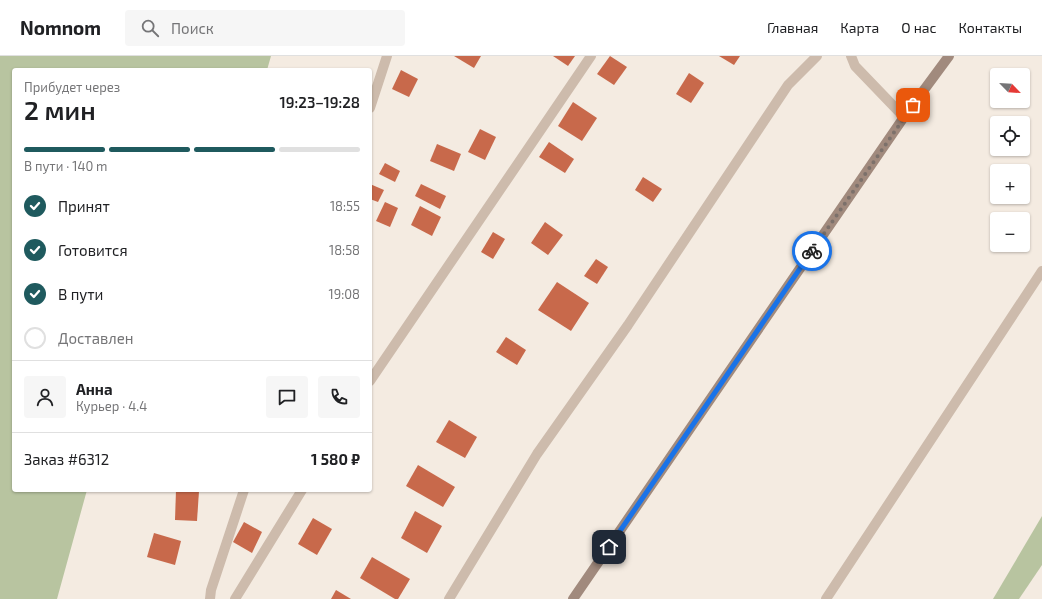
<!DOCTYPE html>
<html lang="ru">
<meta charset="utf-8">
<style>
body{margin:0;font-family:"Exo 2",sans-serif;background:#f6f6f6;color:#202124;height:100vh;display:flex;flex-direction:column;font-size:15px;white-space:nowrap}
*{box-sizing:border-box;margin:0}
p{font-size:13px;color:#757577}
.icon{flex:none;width:22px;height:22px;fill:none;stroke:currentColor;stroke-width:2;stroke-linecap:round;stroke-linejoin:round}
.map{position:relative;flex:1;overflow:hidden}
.side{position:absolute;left:12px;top:12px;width:360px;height:424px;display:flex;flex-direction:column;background:#fff;border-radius:4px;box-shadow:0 1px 3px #0004}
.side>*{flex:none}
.needle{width:26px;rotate:115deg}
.tools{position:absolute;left:990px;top:12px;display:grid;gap:8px}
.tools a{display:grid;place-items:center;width:40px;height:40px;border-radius:4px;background:#fff;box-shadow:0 1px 3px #0004;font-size:20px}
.pin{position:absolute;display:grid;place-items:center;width:34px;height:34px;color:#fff;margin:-17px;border-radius:8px;box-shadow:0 2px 6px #0006}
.courier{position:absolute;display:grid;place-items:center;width:40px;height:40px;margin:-20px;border:3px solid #1a73e8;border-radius:50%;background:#fff;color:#222;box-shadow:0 1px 5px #0007}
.head em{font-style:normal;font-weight:600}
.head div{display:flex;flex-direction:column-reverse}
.head{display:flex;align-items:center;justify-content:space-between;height:68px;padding:0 12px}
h1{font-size:26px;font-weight:600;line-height:30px}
.bar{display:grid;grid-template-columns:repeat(4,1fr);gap:6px 4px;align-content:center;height:48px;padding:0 12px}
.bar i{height:5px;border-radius:3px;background:#e0e0e0}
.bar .active{background:#1f5a5e}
.bar p{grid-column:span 4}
.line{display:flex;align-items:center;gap:10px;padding:0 12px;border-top:1px solid #e0e0e0}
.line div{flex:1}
.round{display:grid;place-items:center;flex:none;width:42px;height:42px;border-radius:4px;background:#f6f6f6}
ol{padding:0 12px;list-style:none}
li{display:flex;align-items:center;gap:12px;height:44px}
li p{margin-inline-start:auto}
li .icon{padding:4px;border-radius:50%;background:#1f5a5e;color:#fff;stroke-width:4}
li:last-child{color:#757577}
li i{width:22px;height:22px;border:2px solid #e0e0e0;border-radius:50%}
header{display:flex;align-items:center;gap:24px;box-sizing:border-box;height:56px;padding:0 20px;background:#fff;border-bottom:1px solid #e0e0e0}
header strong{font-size:19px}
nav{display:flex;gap:22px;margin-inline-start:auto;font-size:14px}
.search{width:280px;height:36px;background:#f6f6f6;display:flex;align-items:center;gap:10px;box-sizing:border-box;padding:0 14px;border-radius:4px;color:#757577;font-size:15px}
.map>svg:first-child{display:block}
.green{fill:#b8c4a0}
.building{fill:#c8694b}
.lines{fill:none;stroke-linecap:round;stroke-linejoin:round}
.street{stroke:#cdbbac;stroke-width:10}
.secondary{stroke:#a18a7d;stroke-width:10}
.done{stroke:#7c716b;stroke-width:4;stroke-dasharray:0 7.2}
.route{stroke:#1a73e8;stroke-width:5}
</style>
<header>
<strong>Nomnom</strong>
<div class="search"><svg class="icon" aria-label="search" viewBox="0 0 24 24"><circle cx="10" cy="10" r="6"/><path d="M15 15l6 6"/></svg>Поиск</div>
<nav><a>Главная</a><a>Карта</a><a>О нас</a><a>Контакты</a></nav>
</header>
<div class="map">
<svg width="1042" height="543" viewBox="0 0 1042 543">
<rect width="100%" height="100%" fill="#f4ebe1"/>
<g class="green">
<path d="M0,0h271l-4,14h-253v420h73l-30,109h-57z"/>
<path d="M1042,460v49l-23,34h-26z"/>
</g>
<g class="building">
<path d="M454,0h27l-7,12z"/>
<path d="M553,0h22l-7,10z"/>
<path d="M610,0l17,11 -13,18 -17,-11z"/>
<path d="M719,0h21l-6,9z"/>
<path d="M401,14l17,9 -9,18 -17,-8z"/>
<path d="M689,17l15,10 -13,20 -15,-9z"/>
<path d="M573,46l24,16 -15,23 -24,-15z"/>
<path d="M480,73l16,8 -11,23 -17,-8z"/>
<path d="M549,86l25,17 -9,14 -26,-16z"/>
<path d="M437,88l24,10 -7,17 -24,-10z"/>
<path d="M385,107l15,8 -5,11 -16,-8z"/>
<path d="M643,121l19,12 -9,13 -18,-12z"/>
<path d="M370,128l14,6 -6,12 -8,-3z"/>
<path d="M421,128l25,12 -6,13 -25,-13z"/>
<path d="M385,146l13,6 -8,19 -14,-6z"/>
<path d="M420,150l21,11 -9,19 -21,-11z"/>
<path d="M545,166l18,13 -15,20 -17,-12z"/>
<path d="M493,176l12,7 -12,20 -12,-7z"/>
<path d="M596,203l12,8 -11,17 -13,-8z"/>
<path d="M557,226l32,21 -18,28 -33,-21z"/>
<path d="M506,281l20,13 -9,15 -21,-13z"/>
<path d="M449,364l28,17 -12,21 -29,-16z"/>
<path d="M418,409l37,22 -12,20 -37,-21z"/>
<path d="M176,434l23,1 -2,30 -22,-1z"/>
<path d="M415,455l27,15 -15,27 -26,-15z"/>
<path d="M313,462l19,11 -15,26 -19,-11z"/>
<path d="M244,466l18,10 -10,21 -19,-11z"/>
<path d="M154,477l27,8 -6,24 -28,-8z"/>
<path d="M372,501l38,22 -12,20h-3l-35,-21z"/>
<path d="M336,534l15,9h-20z"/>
</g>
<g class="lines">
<g class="street">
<path d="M851,0l4,10 49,51"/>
<path d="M370,52l17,-52"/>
<path d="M370,325l221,-325"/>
<path d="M210,543l1,-9 33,-100"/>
<path d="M235,543l67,-109"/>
<path d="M449,543l88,-145 91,-129 160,-240 29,-29"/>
<path d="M826,543l216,-328"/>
</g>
<path class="secondary" d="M573,543l331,-482 45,-61"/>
</g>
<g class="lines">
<path class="done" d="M812,195l101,-146"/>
<path class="route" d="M609,491l203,-296"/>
</g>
</svg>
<div class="tools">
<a><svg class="needle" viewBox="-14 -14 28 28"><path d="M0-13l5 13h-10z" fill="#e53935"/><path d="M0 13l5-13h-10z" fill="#757577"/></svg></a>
<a><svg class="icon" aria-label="locate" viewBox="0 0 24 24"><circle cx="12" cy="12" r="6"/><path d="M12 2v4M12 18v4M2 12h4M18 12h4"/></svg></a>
<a>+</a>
<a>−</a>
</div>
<div class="pin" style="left:913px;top:49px;background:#ea580c"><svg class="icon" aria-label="bag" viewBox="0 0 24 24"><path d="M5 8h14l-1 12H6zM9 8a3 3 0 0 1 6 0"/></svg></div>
<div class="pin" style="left:609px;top:491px;background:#1f2937"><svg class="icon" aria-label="home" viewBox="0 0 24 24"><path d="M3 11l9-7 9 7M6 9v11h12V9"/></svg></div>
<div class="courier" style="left:812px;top:195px"><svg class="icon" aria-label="bike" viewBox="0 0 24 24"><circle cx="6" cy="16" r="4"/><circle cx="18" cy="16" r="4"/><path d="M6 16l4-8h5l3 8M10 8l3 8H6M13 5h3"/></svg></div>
<section class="side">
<div class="head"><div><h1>2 мин</h1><p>Прибудет через</p></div><em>19:23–19:28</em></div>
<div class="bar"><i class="active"></i><i class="active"></i><i class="active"></i><i></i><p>В пути · 140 m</p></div>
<ol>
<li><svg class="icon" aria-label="check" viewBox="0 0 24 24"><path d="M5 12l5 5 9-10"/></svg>Принят<p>18:55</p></li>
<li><svg class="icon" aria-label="check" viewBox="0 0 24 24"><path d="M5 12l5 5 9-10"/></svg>Готовится<p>18:58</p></li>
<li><svg class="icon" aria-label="check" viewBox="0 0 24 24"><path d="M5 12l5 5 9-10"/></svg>В пути<p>19:08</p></li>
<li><i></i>Доставлен</li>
</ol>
<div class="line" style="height:72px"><a class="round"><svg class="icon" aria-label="person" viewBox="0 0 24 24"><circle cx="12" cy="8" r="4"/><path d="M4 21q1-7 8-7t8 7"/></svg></a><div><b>Анна</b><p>Курьер · 4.4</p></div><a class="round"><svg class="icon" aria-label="chat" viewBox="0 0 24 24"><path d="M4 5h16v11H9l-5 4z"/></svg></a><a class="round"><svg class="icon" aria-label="phone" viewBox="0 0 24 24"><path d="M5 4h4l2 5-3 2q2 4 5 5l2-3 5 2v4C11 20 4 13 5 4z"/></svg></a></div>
<div class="line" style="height:52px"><div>Заказ #6312</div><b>1 580 ₽</b></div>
</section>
</div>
